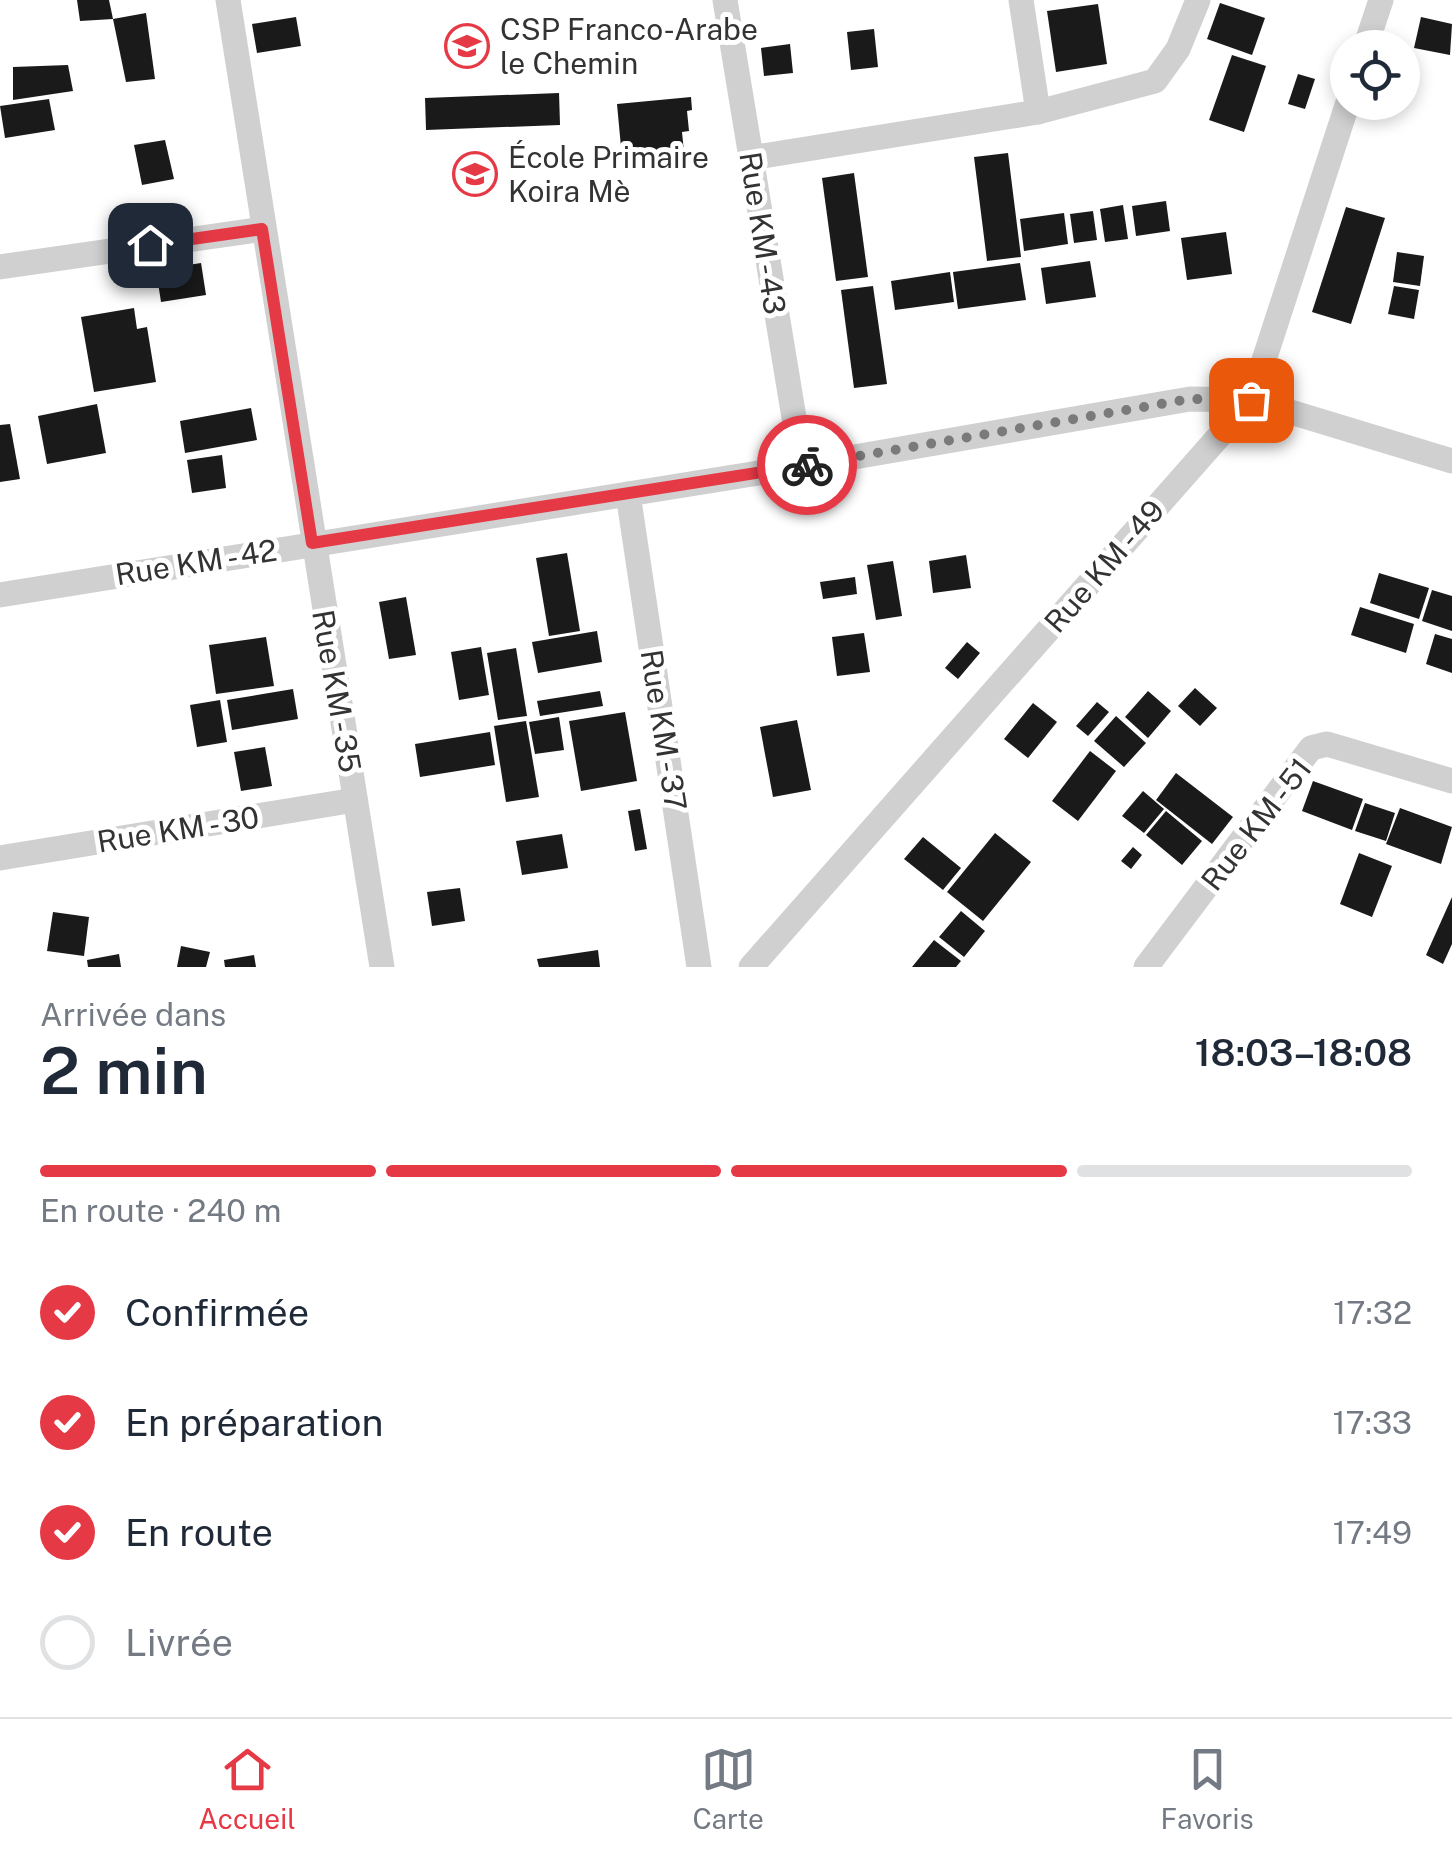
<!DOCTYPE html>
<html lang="fr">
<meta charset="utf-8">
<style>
body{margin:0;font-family:"Public Sans",sans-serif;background:#f6f6f7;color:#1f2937;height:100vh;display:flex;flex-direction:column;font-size:38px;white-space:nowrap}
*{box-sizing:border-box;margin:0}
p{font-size:32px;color:#747a83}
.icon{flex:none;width:55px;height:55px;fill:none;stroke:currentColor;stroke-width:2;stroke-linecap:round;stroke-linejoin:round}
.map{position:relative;height:967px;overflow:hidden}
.drawer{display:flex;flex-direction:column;background:#fff;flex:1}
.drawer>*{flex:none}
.fabs{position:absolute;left:1330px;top:30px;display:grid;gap:20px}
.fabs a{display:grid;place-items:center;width:90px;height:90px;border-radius:50%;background:#fff;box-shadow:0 5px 15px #0003;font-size:50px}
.pin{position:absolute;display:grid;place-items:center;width:85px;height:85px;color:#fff;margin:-42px;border-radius:20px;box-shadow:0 5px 15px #0006}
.courier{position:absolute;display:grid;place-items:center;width:100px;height:100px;margin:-50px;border:8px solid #e63946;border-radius:50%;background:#fff;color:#222;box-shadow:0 2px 12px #0007}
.summary em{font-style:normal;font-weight:600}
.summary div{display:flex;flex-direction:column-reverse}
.summary{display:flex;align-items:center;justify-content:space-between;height:170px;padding:0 40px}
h1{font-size:65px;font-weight:600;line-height:75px}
.bar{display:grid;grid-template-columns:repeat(4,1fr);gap:15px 10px;align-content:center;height:120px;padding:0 40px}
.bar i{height:12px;border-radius:8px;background:#e0e1e3}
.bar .active{background:#e63946}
.bar p{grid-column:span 4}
ol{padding:0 40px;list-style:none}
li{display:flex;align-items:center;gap:30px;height:110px}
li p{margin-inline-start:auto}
li .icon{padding:10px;border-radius:50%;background:#e63946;color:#fff;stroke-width:4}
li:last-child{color:#747a83}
li i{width:55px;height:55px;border:5px solid #e0e1e3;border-radius:50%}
.dock{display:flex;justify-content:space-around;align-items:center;height:140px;border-top:2px solid #e0e1e3;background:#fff;font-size:28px;color:#747a83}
.dock a{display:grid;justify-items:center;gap:5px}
.dock .active{color:#e63946}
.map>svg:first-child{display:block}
.building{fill:#1a1a1a}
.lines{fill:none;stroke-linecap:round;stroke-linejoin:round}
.minor{stroke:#d0d0d0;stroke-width:25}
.done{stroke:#7a7a7a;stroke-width:10;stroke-dasharray:0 18}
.route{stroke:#e63946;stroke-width:12}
.labels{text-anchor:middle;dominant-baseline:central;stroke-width:10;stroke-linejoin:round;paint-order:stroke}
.poi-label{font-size:30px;fill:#333;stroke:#fff;text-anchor:start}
.street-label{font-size:30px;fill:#333;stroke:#fff}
</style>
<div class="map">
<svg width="1452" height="967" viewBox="0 0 1452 967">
<rect width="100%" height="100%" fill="#fff"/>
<g class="building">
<path d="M77,0h32l4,19 -33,2z"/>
<path d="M1220,3l45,15 -13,37 -45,-16z"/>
<path d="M1098,4l9,60 -51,8 -9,-61z"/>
<path d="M146,13l9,66 -29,3 -13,-63z"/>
<path d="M296,17l5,29 -44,7 -5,-29z"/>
<path d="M1421,17l31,7 -2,31 -36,-7z"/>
<path d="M874,29l4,38 -27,3 -4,-38z"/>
<path d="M790,44l3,29 -29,3 -3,-28z"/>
<path d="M1232,55l34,11 -22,66 -35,-12z"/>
<path d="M68,65l5,26 -60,9v-33z"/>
<path d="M1298,74l17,5 -10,30 -17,-5z"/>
<path d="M559,93l1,32 -134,5 -1,-32z"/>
<path d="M691,97l1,13 -5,1 2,20 -7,1 2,20 -62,6 -5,-54z"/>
<path d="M49,99l6,31 -50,8 -5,-32z"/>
<path d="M165,140l9,39 -32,6 -8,-40z"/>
<path d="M1008,153l13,104 -34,4 -13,-104z"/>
<path d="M854,173l14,104 -32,4 -14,-103z"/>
<path d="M1166,201l4,30 -34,5 -4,-30z"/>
<path d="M1123,205l5,34 -23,3 -5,-33z"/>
<path d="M1346,207l39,11 -34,106 -39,-12z"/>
<path d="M1093,211l4,29 -23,3 -4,-29z"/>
<path d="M1064,213l4,31 -44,7 -4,-32z"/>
<path d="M1226,232l6,42 -45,6 -6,-42z"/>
<path d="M1397,252l27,4 -4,30 -27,-4z"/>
<path d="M1090,261l6,36 -50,7 -5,-36z"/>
<path d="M201,263l5,32 -45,7 -5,-32z"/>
<path d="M1020,263l6,37 -68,9 -5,-37z"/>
<path d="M950,272l4,30 -59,8 -4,-29z"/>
<path d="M873,286l14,98 -33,4 -13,-98z"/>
<path d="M1394,286l25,4 -5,29 -26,-5z"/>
<path d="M134,308l3,21 10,-2 9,55 -62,10 -13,-75z"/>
<path d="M97,404l9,49 -59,11 -9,-48z"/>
<path d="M251,408l6,32 -72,13 -5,-32z"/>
<path d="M10,424l10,55 -20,3v-57z"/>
<path d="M222,455l4,33 -34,5 -5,-33z"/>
<path d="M567,553l13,78 -31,5 -13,-78z"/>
<path d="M966,555l5,33 -38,5 -4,-32z"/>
<path d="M893,561l9,55 -26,4 -9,-55z"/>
<path d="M1379,573l50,15 -10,31 -49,-16z"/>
<path d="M855,577l2,17 -34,5 -3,-17z"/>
<path d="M1432,590l20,6v35l-30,-10z"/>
<path d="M406,597l10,58 -27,4 -10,-57z"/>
<path d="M1360,607l54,17 -8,29 -55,-18z"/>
<path d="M597,631l5,31 -64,11 -6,-31z"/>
<path d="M864,633l6,39 -33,4 -5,-39z"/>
<path d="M1435,634l17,5v34l-26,-9z"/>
<path d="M266,637l8,49 -58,8 -7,-49z"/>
<path d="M967,642l13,11 -22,26 -13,-11z"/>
<path d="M481,647l8,48 -30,5 -8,-48z"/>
<path d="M516,648l11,68 -29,4 -11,-67z"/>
<path d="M1195,688l22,20 -17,18 -22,-20z"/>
<path d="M293,689l5,30 -66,11 -5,-30z"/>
<path d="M600,691l3,15 -63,10 -3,-15z"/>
<path d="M1148,691l23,20 -23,27 -23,-21z"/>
<path d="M220,700l7,42 -30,5 -7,-42z"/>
<path d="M1097,702l12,10 -21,24 -12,-10z"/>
<path d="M1033,703l24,19 -29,36 -24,-19z"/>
<path d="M625,712l12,69 -56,10 -12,-70z"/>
<path d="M1116,716l30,27 -22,24 -30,-26z"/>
<path d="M559,717l5,33 -29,4 -6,-32z"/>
<path d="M797,720l14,70 -38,7 -13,-70z"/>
<path d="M526,721l13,76 -33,5 -12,-76z"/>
<path d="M490,732l5,33 -75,12 -5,-33z"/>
<path d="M265,747l7,39 -31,5 -7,-39z"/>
<path d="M1090,751l26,20 -38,50 -26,-20z"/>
<path d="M1176,773l57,44 -21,27 -56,-44z"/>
<path d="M1313,781l50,18 -11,31 -50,-19z"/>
<path d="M1143,791l21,18 -20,24 -22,-17z"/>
<path d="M1365,803l30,10 -9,28 -31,-10z"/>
<path d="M1400,808l52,19 -11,37 -55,-20z"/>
<path d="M640,809l7,40 -12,2 -7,-40z"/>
<path d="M1166,811l36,30 -20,24 -36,-30z"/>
<path d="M995,833l36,29 -48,59 -36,-29z"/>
<path d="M562,834l6,34 -46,7 -6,-34z"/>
<path d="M923,837l38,31 -18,22 -39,-31z"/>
<path d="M1133,847l9,8 -11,14 -10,-8z"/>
<path d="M1359,853l33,13 -20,51 -32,-13z"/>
<path d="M460,888l5,33 -33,5 -5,-34z"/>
<path d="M1452,897v47l-9,20 -17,-9z"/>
<path d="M961,911l24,20 -21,26 -25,-20z"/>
<path d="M53,912l36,5 -5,39 -37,-5z"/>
<path d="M934,940l27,21 -5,6h-44z"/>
<path d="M181,946l29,6 -4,15h-29z"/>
<path d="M598,950l2,17h-61l-2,-8z"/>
<path d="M119,954l2,13h-33l-1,-7z"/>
<path d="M254,955l2,12h-31l-1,-7z"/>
</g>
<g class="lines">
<g class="minor">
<path d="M228,0l154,967"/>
<path d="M725,0l77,466"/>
<path d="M1021,0l17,112"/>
<path d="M1365,48l16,-48"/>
<path d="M750,158l288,-46 117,-31 23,-32 20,-49"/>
<path d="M0,267l263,-38"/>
<path d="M628,494l71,473"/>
<path d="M0,595l802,-129 388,-67 61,1 201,61"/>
<path d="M0,858l355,-58"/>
<path d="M751,967l500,-567 97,-298"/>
<path d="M1146,967l165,-219 16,-4 125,37"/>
</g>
</g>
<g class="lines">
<path class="done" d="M807,465l383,-66 61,1"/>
<path class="route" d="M150,245l112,-16 50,314 495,-78"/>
</g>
<defs>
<g id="school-ring" transform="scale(2.25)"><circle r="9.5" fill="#fff" stroke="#e63946" stroke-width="1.5"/><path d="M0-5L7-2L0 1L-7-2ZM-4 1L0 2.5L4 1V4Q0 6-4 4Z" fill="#e63946"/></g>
</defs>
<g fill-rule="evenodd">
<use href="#school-ring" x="467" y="46"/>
<use href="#school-ring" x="475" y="174"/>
</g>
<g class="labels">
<g class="poi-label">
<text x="500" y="29">CSP Franco-Arabe<tspan x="500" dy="34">le Chemin</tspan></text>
<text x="508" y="157">École Primaire<tspan x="508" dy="34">Koira Mè</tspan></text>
</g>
<g class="street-label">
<text transform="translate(763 233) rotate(81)">Rue KM - 43</text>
<text transform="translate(196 562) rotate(-9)">Rue KM - 42</text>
<text transform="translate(1104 566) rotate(-49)">Rue KM - 49</text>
<text transform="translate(337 691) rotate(80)">Rue KM - 35</text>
<text transform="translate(664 730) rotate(81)">Rue KM - 37</text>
<text transform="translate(1256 824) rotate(-52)">Rue KM - 51</text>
<text transform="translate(178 829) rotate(-9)">Rue KM - 30</text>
</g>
</g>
</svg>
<div class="fabs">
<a><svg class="icon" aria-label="locate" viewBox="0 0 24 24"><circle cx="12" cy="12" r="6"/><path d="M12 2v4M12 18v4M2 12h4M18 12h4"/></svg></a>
</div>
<div class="pin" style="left:1251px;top:400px;background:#ea580c"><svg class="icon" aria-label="bag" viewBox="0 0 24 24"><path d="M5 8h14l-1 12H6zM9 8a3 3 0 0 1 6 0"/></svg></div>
<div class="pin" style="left:150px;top:245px;background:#1f2937"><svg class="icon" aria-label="home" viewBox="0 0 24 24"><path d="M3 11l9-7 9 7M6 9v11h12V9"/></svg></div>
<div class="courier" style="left:807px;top:465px"><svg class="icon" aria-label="bike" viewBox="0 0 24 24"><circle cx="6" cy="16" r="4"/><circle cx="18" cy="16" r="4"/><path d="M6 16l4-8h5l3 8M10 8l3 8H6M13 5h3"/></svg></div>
</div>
<section class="drawer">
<div class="summary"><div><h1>2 min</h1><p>Arrivée dans</p></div><em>18:03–18:08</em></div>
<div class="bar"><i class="active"></i><i class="active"></i><i class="active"></i><i></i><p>En route · 240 m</p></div>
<ol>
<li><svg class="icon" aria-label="check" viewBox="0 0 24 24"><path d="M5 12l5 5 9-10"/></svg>Confirmée<p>17:32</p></li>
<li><svg class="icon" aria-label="check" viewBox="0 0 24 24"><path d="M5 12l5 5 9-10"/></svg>En préparation<p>17:33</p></li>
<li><svg class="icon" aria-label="check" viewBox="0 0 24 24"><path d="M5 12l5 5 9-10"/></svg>En route<p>17:49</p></li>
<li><i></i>Livrée</li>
</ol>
</section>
<nav class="dock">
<a class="active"><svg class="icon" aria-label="home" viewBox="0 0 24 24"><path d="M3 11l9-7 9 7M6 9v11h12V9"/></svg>Accueil</a>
<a><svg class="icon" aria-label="map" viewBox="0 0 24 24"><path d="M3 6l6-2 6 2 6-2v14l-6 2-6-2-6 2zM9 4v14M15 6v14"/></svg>Carte</a>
<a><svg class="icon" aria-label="saved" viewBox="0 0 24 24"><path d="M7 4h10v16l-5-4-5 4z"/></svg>Favoris</a>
</nav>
